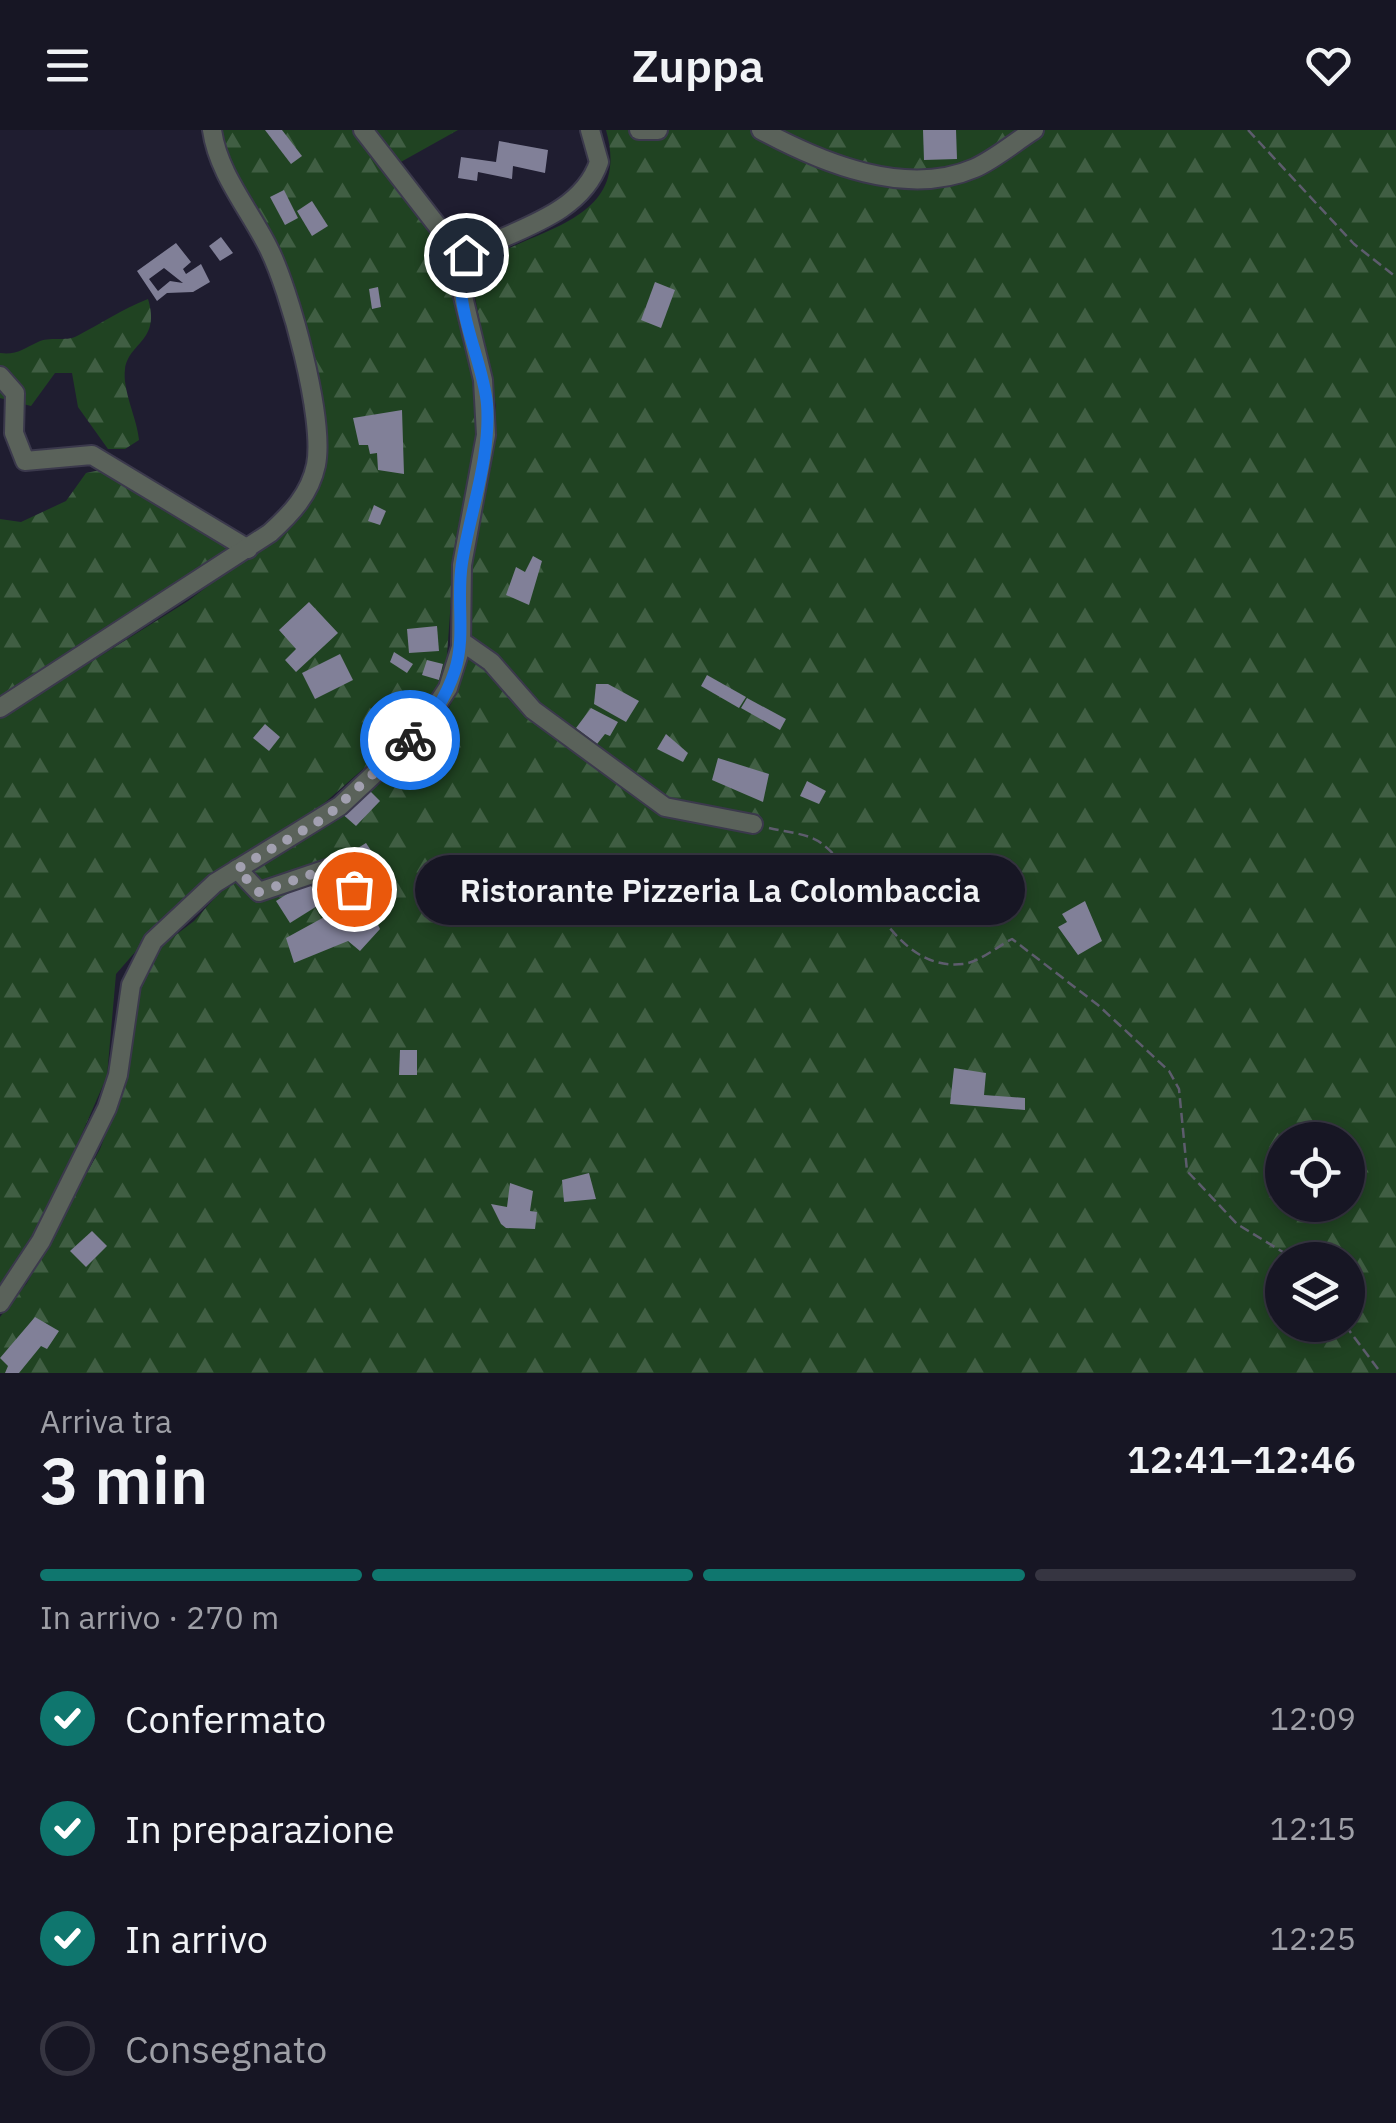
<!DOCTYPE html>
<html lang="it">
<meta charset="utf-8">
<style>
body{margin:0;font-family:"IBM Plex Sans",sans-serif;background:#242331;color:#f1f3f6;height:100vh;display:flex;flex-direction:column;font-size:38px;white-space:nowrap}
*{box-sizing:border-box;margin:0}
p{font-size:32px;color:#9e9fa6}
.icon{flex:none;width:55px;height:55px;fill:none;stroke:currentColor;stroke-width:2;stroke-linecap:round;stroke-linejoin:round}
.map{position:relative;height:1243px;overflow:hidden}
.drawer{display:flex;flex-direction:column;background:#171624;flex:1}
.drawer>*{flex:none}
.fabs{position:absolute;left:1265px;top:992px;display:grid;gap:20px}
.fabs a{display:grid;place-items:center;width:100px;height:100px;border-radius:50%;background:#171624;box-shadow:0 5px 15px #0003,0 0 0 2px #363541;font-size:50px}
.pin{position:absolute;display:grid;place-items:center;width:85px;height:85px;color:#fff;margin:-42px;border:5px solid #fff;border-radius:50%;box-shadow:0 2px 10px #0007}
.courier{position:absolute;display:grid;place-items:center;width:100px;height:100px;margin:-50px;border:8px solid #1a73e8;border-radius:50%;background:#fff;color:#222;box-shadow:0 2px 12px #0007}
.bubble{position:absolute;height:70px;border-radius:35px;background:#171624;box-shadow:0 5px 15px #0003,0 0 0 2px #363541;font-size:32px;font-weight:600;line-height:70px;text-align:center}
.summary em{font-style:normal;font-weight:600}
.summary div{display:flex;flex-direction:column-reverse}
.summary{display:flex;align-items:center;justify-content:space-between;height:170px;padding:0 40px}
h1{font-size:65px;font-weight:600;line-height:75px}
.bar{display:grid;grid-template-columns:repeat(4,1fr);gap:15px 10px;align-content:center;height:120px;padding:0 40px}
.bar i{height:12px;border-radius:8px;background:#363541}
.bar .active{background:#0f766e}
.bar p{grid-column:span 4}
ol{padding:0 40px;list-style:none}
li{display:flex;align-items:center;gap:30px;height:110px}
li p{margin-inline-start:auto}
li .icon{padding:10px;border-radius:50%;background:#0f766e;color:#fff;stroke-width:4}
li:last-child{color:#9e9fa6}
li i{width:55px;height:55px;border:5px solid #363541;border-radius:50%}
header{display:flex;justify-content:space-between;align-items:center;height:130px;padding:0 40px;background:#171624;font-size:45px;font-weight:600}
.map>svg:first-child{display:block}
.forest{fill:url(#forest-firs);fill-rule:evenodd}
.building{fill:#818098;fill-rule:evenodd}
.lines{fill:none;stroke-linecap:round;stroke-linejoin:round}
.minor-casing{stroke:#3b394c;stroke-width:22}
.path{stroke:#5d5c6d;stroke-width:2.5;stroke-dasharray:10 5;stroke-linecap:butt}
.minor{stroke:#5a625a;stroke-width:18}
.done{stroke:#a2a0b0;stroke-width:10;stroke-dasharray:0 18}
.route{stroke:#1a73e8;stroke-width:12}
</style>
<header><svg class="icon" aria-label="menu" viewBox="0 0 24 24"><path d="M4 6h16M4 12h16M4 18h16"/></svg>Zuppa<svg class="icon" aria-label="heart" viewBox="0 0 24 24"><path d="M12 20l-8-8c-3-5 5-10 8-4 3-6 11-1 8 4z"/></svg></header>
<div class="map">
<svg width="1396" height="1243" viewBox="0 0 1396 1243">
<defs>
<pattern id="forest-firs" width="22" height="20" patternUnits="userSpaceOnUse" patternTransform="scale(2.5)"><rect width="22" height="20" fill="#204322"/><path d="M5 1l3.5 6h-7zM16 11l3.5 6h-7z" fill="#405e43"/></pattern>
</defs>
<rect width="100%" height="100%" fill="#1f1d30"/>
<g class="forest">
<path d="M219,0h133l76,92 17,34 25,103 7,69 -22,116 -9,125 -20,39 -38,39 -67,59 -165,122 -40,46 -9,102 -67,154 -40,64v-575l188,-118 112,-84 18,-30 -27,-203 -69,-135z"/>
<path d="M371,0h87l-59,33z"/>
<path d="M606,0h790v1243h-1396v-56l27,-34 73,-134 28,-72 13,-90 19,-40 34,-26 27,-30 126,-78 78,-74 18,-20 14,-27 13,-44 1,-82 18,-89 7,-71 -26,-135c54,-44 164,-43 136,-141zM1282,1010h66v65h-66zM1282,1130h66v65h-66z"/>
<path d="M148,169c13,42 -19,43 -23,70 -3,21 12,49 14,71l-14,9h-17l-30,-42 -6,-34h-17l-24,33 -31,-8v-45c17,2 23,-4 38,-11 11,-6 28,0 39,-6 25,-13 45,-27 71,-37z"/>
<path d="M119,336l125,78 -244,156v-181l21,3 45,-21 20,-28z"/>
</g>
<g class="building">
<path d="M265,0h17l20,26 -11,8z"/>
<path d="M923,0h33l1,29 -33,1z"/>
<path d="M499,11l49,9 -3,23 -32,-7 -1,13 -34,-7 -1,9 -19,-3 3,-21 35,5z"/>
<path d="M284,60l14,28 -13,7 -15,-28z"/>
<path d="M312,71l16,25 -16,10 -15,-25z"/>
<path d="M221,107l12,16 -13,8 -11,-15z"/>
<path d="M176,113l15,19 -8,7 3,5 15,-10 9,18 -17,10 -26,1 -10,8 -20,-30zM164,138l19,15 -13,-2 -12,10 -9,-12z"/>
<path d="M655,152l20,8 -14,38 -20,-8z"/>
<path d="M378,157l3,20 -9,2 -3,-20z"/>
<path d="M402,280l2,64 -26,-4 -1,-17 -7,1 -2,-9h-9l-6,-27z"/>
<path d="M374,375l12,6 -6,14 -12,-4z"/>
<path d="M533,426l9,5 -13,44 -23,-10 10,-28 9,5z"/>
<path d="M309,472l29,31 -42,39 -11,-12 11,-11 -17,-19z"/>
<path d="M437,496l2,25 -30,2 -2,-24z"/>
<path d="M394,522l19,12 -6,9 -17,-11z"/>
<path d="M340,524l13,26 -38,19 -13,-26z"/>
<path d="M427,530l16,4 -4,16 -17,-5z"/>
<path d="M707,545l39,22 -7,11 -38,-22z"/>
<path d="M596,554h12l31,17 -13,21 -32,-18z"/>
<path d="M747,568l39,21 -6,11 -39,-22z"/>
<path d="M591,578l27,14 -8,14 -5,-2 -8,10 -21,-16z"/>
<path d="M265,594l15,13 -11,14 -16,-13z"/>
<path d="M666,604l22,19 -5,9 -26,-13z"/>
<path d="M718,628l51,16 -6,28 -51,-22z"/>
<path d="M807,651l19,10 -7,13 -19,-8z"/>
<path d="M365,656l15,15 -24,25 -16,-14z"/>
<path d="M366,713l22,33 -21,13 -22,-33z"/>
<path d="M308,751l14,22 -32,20 -14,-22z"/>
<path d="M1085,771l17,40 -24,14 -20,-28 9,-5 -5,-8z"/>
<path d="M367,772l13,27 -20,22 -12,-10 -54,22 -8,-25 51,-28 7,11z"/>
<path d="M400,920h17v25h-18z"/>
<path d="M954,938l32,5 -2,22 41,3v12l-75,-6z"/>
<path d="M589,1043l7,26 -32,3 -2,-22z"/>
<path d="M510,1053l23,8 -3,20 7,1 -2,17 -29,-1 -5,-4 -10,-20 16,3z"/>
<path d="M92,1101l15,15 -21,21 -16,-16z"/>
<path d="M35,1187l24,14 -12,18 -6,-3 -22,27h-14l3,-7 -8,-8z"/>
</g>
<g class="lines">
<g class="minor-casing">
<g id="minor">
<path d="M363,0l83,107 20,18"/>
<path d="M639,0h19"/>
<path d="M761,0c61,33 145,68 214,38 20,-9 40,-26 59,-38"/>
<path d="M466,125c46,-25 115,-39 133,-93l-9,-32"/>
<path d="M0,246l15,17 -1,40 11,28 67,-6 156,94"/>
<path d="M461,511l30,21 42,48 132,97 88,17"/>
<path d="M0,578l270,-175c21,-19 40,-39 46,-68 9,-46 -26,-175 -48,-218 -19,-38 -50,-74 -56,-117"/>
<path d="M237,739l22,23 71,-24 11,4 14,17"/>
<path d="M0,1173l41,-62 66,-133 11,-33 13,-90 22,-44 62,-58 125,-77 79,-74 29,-44 13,-41 1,-82 24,-130 -3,-55 -22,-92 -1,-19 6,-14"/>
</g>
</g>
<g class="path">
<path d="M1248,0l106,114 42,33"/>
<path d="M769,698c15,4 39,5 52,15 47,35 71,129 142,121 15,-1 35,-18 49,-25l86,66 71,66 10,18 8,82 50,53 59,36"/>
<path d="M1345,1195l36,48"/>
</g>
<use href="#minor" class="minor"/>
</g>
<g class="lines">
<path class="done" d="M354,759l-13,-17 -11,-4 -71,24 -22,-23 89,-52 84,-77"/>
<path class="route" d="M410,610c22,-20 36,-42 45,-70 11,-35 1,-71 7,-107 8,-51 29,-106 25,-159 -4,-46 -39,-105 -21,-149"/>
</g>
</svg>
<div class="fabs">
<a><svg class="icon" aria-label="locate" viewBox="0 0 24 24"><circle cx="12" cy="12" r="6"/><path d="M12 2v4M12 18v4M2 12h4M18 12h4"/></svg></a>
<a><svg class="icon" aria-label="layers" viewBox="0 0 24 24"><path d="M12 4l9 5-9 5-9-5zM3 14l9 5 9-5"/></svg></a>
</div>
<div class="pin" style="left:354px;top:759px;background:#ea580c"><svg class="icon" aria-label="bag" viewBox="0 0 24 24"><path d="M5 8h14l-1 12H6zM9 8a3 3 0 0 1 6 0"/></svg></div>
<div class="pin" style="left:466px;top:125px;background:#1f2937"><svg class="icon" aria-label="home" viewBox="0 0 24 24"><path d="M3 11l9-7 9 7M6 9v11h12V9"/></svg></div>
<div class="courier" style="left:410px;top:610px"><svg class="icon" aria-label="bike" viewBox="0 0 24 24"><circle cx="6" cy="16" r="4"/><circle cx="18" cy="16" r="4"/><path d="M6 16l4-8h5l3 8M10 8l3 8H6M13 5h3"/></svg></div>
<div class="bubble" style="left:415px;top:725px;width:610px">Ristorante Pizzeria La Colombaccia</div>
</div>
<section class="drawer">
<div class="summary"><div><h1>3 min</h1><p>Arriva tra</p></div><em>12:41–12:46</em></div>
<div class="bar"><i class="active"></i><i class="active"></i><i class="active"></i><i></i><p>In arrivo · 270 m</p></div>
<ol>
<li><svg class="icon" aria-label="check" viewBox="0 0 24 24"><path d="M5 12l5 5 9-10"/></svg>Confermato<p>12:09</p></li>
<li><svg class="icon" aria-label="check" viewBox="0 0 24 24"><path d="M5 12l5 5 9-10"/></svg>In preparazione<p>12:15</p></li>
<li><svg class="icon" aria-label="check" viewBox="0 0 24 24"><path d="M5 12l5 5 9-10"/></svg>In arrivo<p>12:25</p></li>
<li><i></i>Consegnato</li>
</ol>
</section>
